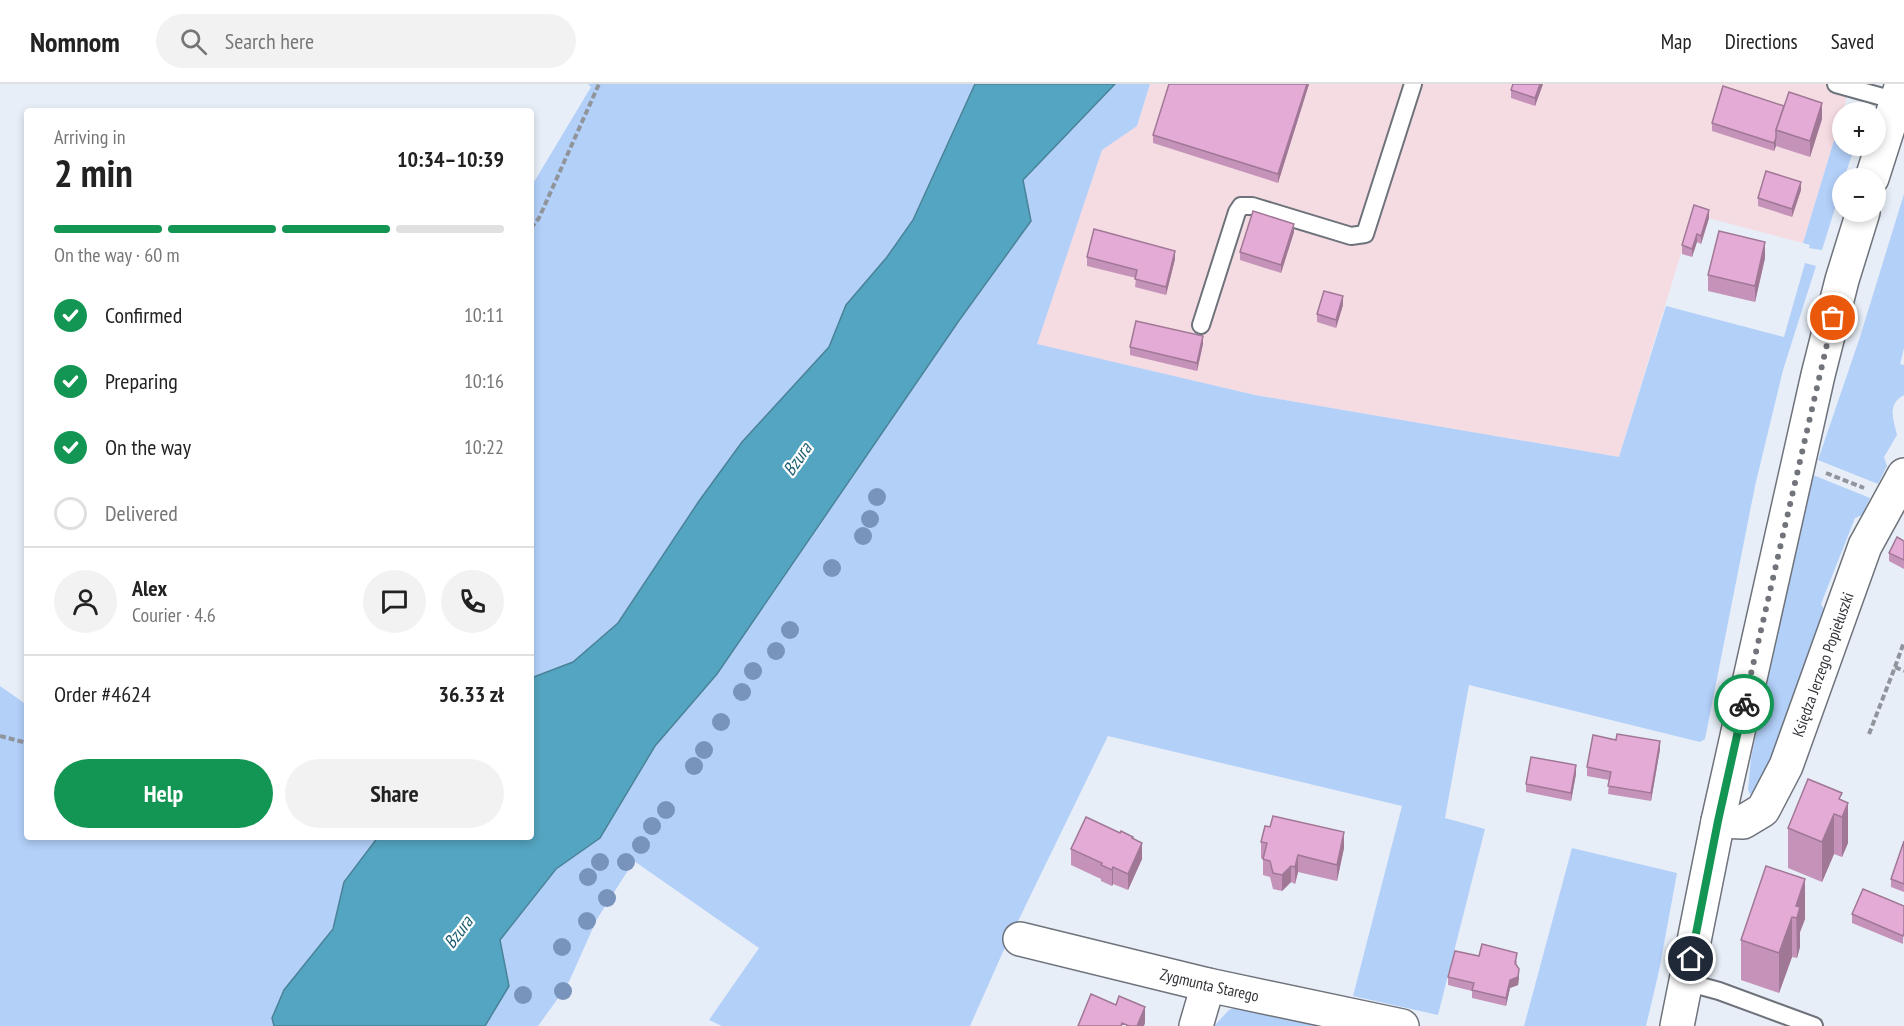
<!DOCTYPE html>
<meta charset="utf-8">
<style>
body{margin:0;font-family:"PT Sans Narrow",sans-serif;background:#f2f2f2;color:#222;height:100vh;display:flex;flex-direction:column;font-size:22px;white-space:nowrap}
*{box-sizing:border-box;margin:0}
p{font-size:20px;color:#767676}
.icon{flex:none;width:33px;height:33px;fill:none;stroke:currentColor;stroke-width:2;stroke-linecap:round;stroke-linejoin:round}
.map{position:relative;flex:1;overflow:hidden}
.drawer{position:absolute;left:24px;top:24px;width:510px;height:732px;display:flex;flex-direction:column;background:#fff;border-radius:6px;box-shadow:0 3px 9px #0003}
.drawer>*{flex:none}
.tools{position:absolute;left:1832px;top:18px;display:grid;gap:12px}
.tools a{display:grid;place-items:center;width:54px;height:54px;border-radius:50%;background:#fff;box-shadow:0 3px 9px #0003;font-size:30px}
.pin{position:absolute;display:grid;place-items:center;width:51px;height:51px;color:#fff;margin:-26px;border:3px solid #fff;border-radius:50%;box-shadow:0 2px 6px #0007}
.courier{position:absolute;display:grid;place-items:center;width:60px;height:60px;margin:-30px;border:4px solid #139553;border-radius:50%;background:#fff;color:#222;box-shadow:0 2px 8px #0007}
.head em{font-style:normal;font-weight:600}
.head div{display:flex;flex-direction:column-reverse}
.head{display:flex;align-items:center;justify-content:space-between;height:102px;padding:0 30px}
h1{font-size:39px;font-weight:600;line-height:45px}
.bar{display:grid;grid-template-columns:repeat(4,1fr);gap:9px 6px;align-content:center;height:72px;padding:0 30px}
.bar i{height:8px;border-radius:4px;background:#e0e0e0}
.bar .on{background:#139553}
.bar p{grid-column:span 4}
.line{display:flex;align-items:center;gap:15px;padding:0 30px;border-top:2px solid #e0e0e0}
.line div{flex:1}
.round{display:grid;place-items:center;flex:none;width:63px;height:63px;border-radius:32px;background:#f2f2f2}
ol{padding:0 30px;list-style:none}
li{display:flex;align-items:center;gap:18px;height:66px}
li p{margin-inline-start:auto}
li .icon{padding:6px;border-radius:50%;background:#139553;color:#fff;stroke-width:4}
li:last-child{color:#767676}
li i{width:33px;height:33px;border:3px solid #e0e0e0;border-radius:50%}
.primary-button{display:flex;gap:12px;margin-top:auto;padding:12px 30px}
.primary-button a{flex:1;height:69px;border-radius:36px;background:#139553;color:#fff;font-size:24px;font-weight:600;line-height:69px;text-align:center}
.primary-button a+a{background:#f2f2f2;color:#222}
header{display:flex;align-items:center;gap:36px;box-sizing:border-box;height:84px;padding:0 30px;background:#fff;border-bottom:2px solid #e0e0e0}
header strong{font-size:28px}
nav{display:flex;gap:33px;margin-inline-start:auto;font-size:21px}
.search{width:420px;height:54px;background:#f2f2f2;display:flex;align-items:center;gap:15px;box-sizing:border-box;padding:0 21px;border-radius:33px;color:#767676;font-size:22px}
.map>svg:first-child{display:block}
.industrial{fill:#f5dbe2}
.green{fill:#b3d0f9}
.water{fill:#54a5c1;stroke:#4a8398;stroke-width:1.5}
.lines{fill:none;stroke-linecap:round;stroke-linejoin:round}
.service-casing{stroke:#6e737b;stroke-width:20}
.minor-casing{stroke:#6e737b;stroke-width:36}
.secondary-casing{stroke:#6e737b;stroke-width:36}
.path{stroke:#90959c;stroke-width:4;stroke-dasharray:6 3;stroke-linecap:butt}
.service{stroke:#fff;stroke-width:16}
.minor{stroke:#fff;stroke-width:33}
.secondary{stroke:#fff;stroke-width:33}
.tree{fill:#7894bc}
.wall{fill:#c593b9}
.shaded-wall{fill:#a07896}
.building{fill:#e5abd7;stroke:#a07896;stroke-width:1.5}
.done{stroke:#71747a;stroke-width:6;stroke-dasharray:0 10.8}
.route{stroke:#139553;stroke-width:8}
.labels{text-anchor:middle;dominant-baseline:central;stroke-width:4.5;stroke-linejoin:round;paint-order:stroke}
.street-label{font-size:16px;fill:#313337;stroke:#fff}
.water-label{font-size:18px;font-style:italic;fill:#1d5e72;stroke:#fff}
</style>
<header>
<strong>Nomnom</strong>
<div class="search"><svg class="icon" aria-label="search" viewBox="0 0 24 24"><circle cx="10" cy="10" r="6"/><path d="M15 15l6 6"/></svg>Search here</div>
<nav><a>Map</a><a>Directions</a><a>Saved</a></nav>
</header>
<div class="map">
<svg width="1904" height="942" viewBox="0 0 1904 942">
<rect width="100%" height="100%" fill="#e7eef7"/>
<path class="industrial" d="M1150,0h701l-48,159 -110,-29 -74,243 -364,-62 -219,-51 66,-194 35,-24z"/>
<g class="green">
<path d="M588,0h387l-62,136 -26,37 -41,48 -17,42 -87,95 -43,59 -81,122 -45,39 -42,16v-491l60,-100z"/>
<path d="M1115,0h35l-13,42 -35,24 -65,194 218,51 364,62 47,-151 118,31 21,-74 11,3 -33,104 -28,116 -50,253 -5,3 -231,-57 -24,133 40,11 -47,186 -85,-19 49,-190 -294,-70 -106,218 -32,72h-248l-13,-6 50,-72 -125,-87 -37,58 -30,67 -29,40h-53l24,-40 -9,-46 56,-71 44,-31 55,-92 62,-72 241,-352 73,-101 -8,-41z"/>
<path d="M1842,30v32h13l-11,32h-2v8l-20,64 -13,-2 1,-3 -7,-2z"/>
<path d="M1904,110v154l-4,16 4,1v30c-17,9 -11,24 -7,40l-13,22 3,9 -9,18 -60,-24 42,-123z"/>
<path d="M1813,391l57,23 -8,17 -7,3 -34,86 6,10 -65,172 -8,10 -4,-2 -2,-4 3,-32 36,-169z"/>
<path d="M0,602l27,19v132h351l-34,45 -11,47 -23,30 -37,59 1,8h-274z"/>
<path d="M1572,764l105,25 -18,98 -13,55h-122z"/>
<path d="M1246,919l98,23h-130l15,-16z"/>
</g>
<path class="water" d="M975,0h140l-92,96 8,41 -73,101 -241,352 -62,72 -55,92 -44,31 -56,71 9,46 -24,40h-211l-2,-8 12,-28 49,-61 11,-47 34,-45h153v-159l42,-16 45,-39 81,-122 43,-59 87,-95 17,-42 41,-48 26,-37z"/>
<g class="lines">
<g class="service-casing">
<g id="service">
<path d="M1836,0l61,17"/>
<path d="M1201,241l36,-113 4,-6h11l99,30 14,-2 48,-150"/>
<path d="M1686,898l33,9 95,35"/>
</g>
</g>
<g class="minor-casing">
<g id="minor">
<path id="s1" d="M1718,737l25,1 20,-12 23,-44 79,-220 39,-71"/>
<path id="s2" d="M1020,855l188,46 194,41"/>
<path d="M1196,942l12,-41"/>
</g>
</g>
<g class="secondary-casing">
<g id="secondary">
<path d="M1872,94l30,-94"/>
<path d="M1677,942l41,-205 100,-446 24,-95 21,-68"/>
</g>
</g>
<g class="path">
<path d="M531,144l8,-10 60,-134"/>
<path d="M1826,389l38,15"/>
<path d="M1895,583l9,-25"/>
<path d="M1869,650l26,-67 9,4"/>
<path d="M0,652l27,7"/>
</g>
<use href="#service" class="service"/>
<use href="#minor" class="minor"/>
<use href="#secondary" class="secondary"/>
</g>
<g class="tree">
<circle cx="877" cy="413" r="9"/>
<circle cx="870" cy="435" r="9"/>
<circle cx="863" cy="452" r="9"/>
<circle cx="832" cy="484" r="9"/>
<circle cx="790" cy="546" r="9"/>
<circle cx="776" cy="567" r="9"/>
<circle cx="753" cy="587" r="9"/>
<circle cx="742" cy="608" r="9"/>
<circle cx="721" cy="638" r="9"/>
<circle cx="704" cy="666" r="9"/>
<circle cx="694" cy="682" r="9"/>
<circle cx="666" cy="726" r="9"/>
<circle cx="652" cy="742" r="9"/>
<circle cx="641" cy="761" r="9"/>
<circle cx="600" cy="778" r="9"/>
<circle cx="626" cy="778" r="9"/>
<circle cx="588" cy="793" r="9"/>
<circle cx="607" cy="814" r="9"/>
<circle cx="587" cy="837" r="9"/>
<circle cx="562" cy="863" r="9"/>
<circle cx="563" cy="907" r="9"/>
<circle cx="523" cy="911" r="9"/>
</g>
<g class="wall">
<path d="M1309,0l-31,99 -125,-40v-8z"/>
<path d="M1513,0h30l-8,22 -24,-8v-8z"/>
<path d="M1822,35l-12,38 -34,-11 -2,5 -62,-20v-8z"/>
<path d="M1801,106l-9,27 -34,-11v-8z"/>
<path d="M1709,134l-8,26 -4,-2 -5,15 -10,-3v-9z"/>
<path d="M1294,148l-13,41 -41,-13v-8z"/>
<path d="M1087,173l88,2 -9,36 -31,-8 1,-9 -49,-12z"/>
<path d="M1765,174l-10,44 -47,-11v-16z"/>
<path d="M1343,221l-7,23 -19,-6v-8z"/>
<path d="M1203,260l-6,27 -67,-16v-8z"/>
<path d="M1904,457v28l-15,-8v-8z"/>
<path d="M1660,665l-9,52 -43,-7 1,-14 -22,-4v-9z"/>
<path d="M1576,690l-5,27 -45,-9v-8z"/>
<path d="M1842,716l6,43 -6,14 -8,-3 -12,28 -34,-14v-40z"/>
<path d="M1133,755l9,20 -14,31 -15,-6 -1,2 -11,-5v-2l-30,-14v-16z"/>
<path d="M1904,757v51l-13,-5v-8z"/>
<path d="M1261,758l83,6 -7,33 -39,-9 -3,12 -4,-2 -9,9 -9,-2 -3,-12 -7,-2v-16l-2,-1z"/>
<path d="M1766,782l39,53 -5,13v15l-3,11 -5,-1 -13,36 -38,-13v-40z"/>
<path d="M1904,822l-1,38 -51,-21v-9z"/>
<path d="M1479,872l38,5 -1,4 3,13 -1,7 -8,3 -4,18 -34,-8v-7l-24,-6v-8z"/>
</g>
<g class="shaded-wall">
<path d="M1307,0h2l-31,99v-9z"/>
<path d="M1540,0h3l-8,22v-8z"/>
<path d="M1822,19v16l-12,38v-16z"/>
<path d="M1776,54v8l-2,5v-8z"/>
<path d="M1801,98v8l-9,27v-8z"/>
<path d="M1709,126v8l-8,26v-8z"/>
<path d="M1294,140v8l-13,41v-8z"/>
<path d="M1697,150v8l-5,15v-8z"/>
<path d="M1765,158v16l-10,44v-16z"/>
<path d="M1175,167v8l-9,36v-8z"/>
<path d="M1343,212v9l-7,23v-8z"/>
<path d="M1203,252v8l-6,27v-8z"/>
<path d="M1660,657v8l-9,52v-8z"/>
<path d="M1576,681v9l-5,27v-8z"/>
<path d="M1848,719v40l-6,14v-40z"/>
<path d="M1834,730v40l-12,28v-40z"/>
<path d="M1344,748v16l-7,33v-16z"/>
<path d="M1142,759v16l-14,31v-16z"/>
<path d="M1298,771v17l-3,12v-17z"/>
<path d="M1291,782v16l-9,9v-16z"/>
<path d="M1113,783v17l-1,2v-16z"/>
<path d="M1805,795v40l-5,13v15l-3,11 -1,-52z"/>
<path d="M1792,833v40l-13,36v-40z"/>
<path d="M1519,885v9l-1,7 -8,3 -4,18v-8l4,-18z"/>
<path d="M1145,923v16l-1,3h-7z"/>
</g>
<g class="building">
<path d="M1169,0h138l-29,90 -125,-39z"/>
<path d="M1513,0h27l-5,14 -24,-8z"/>
<path d="M1723,2l61,20 -8,24v8l-2,5 -62,-20z"/>
<path d="M1789,8l33,11 -12,38 -34,-11z"/>
<path d="M1766,87l35,11 -9,27 -34,-11z"/>
<path d="M1694,121l15,5 -8,26 -4,-2 -5,15 -10,-4z"/>
<path d="M1253,127l41,13 -13,41 -41,-13z"/>
<path d="M1094,145l81,22 -9,36 -31,-8 2,-9 -50,-13z"/>
<path d="M1719,147l46,11 -10,44 -47,-11z"/>
<path d="M1324,207l19,5 -7,24 -19,-6z"/>
<path d="M1136,237l67,15 -6,27 -67,-16z"/>
<path d="M1897,453l7,4v19l-15,-7z"/>
<path d="M1617,650l43,7 -9,52 -43,-7 3,-14 -24,-5 6,-32 23,5z"/>
<path d="M1531,673l45,8 -5,28 -45,-9z"/>
<path d="M1808,695l34,14 -3,6 9,4 -6,14 -8,-3 -12,28 -34,-14z"/>
<path d="M1273,732l71,16 -7,33 -39,-10 -3,12 -4,-1 -9,9 -9,-2 -3,-12 -7,-2 4,-16 -6,-1 4,-16 5,1z"/>
<path d="M1086,733l34,16 1,-2 12,6 -1,1 10,5 -14,31 -15,-7 -1,3 -11,-5 1,-2 -31,-14z"/>
<path d="M1904,757v43l-13,-5z"/>
<path d="M1766,782l39,13 -9,27 4,1 -3,11 -5,-1 -13,36 -38,-13z"/>
<path d="M1863,805l41,17v27l-1,3 -51,-22z"/>
<path d="M1482,860l35,9 -2,10 4,6 -1,8 -8,3 -4,18 -34,-8 2,-7 -26,-6 7,-26 24,5z"/>
<path d="M1091,910l25,11 3,-9 26,11 -8,19h-8l-7,-3 -1,3h-43z"/>
</g>
<g class="lines">
<path class="done" d="M1744,620l89,-386"/>
<path class="route" d="M1691,875l27,-138 26,-117"/>
</g>
<g class="labels">
<g class="street-label">
<text stroke="none"><textPath href="#s1" startOffset="206">Księdza Jerzego Popiełuszki</textPath></text>
<text stroke="none"><textPath href="#s2" startOffset="195">Zygmunta Starego</textPath></text>
</g>
<g class="water-label">
<text transform="translate(797 375) rotate(-55)">Bzura</text>
<text transform="translate(458 848) rotate(-53)">Bzura</text>
</g>
</g>
</svg>
<div class="tools">
<a>+</a>
<a>−</a>
</div>
<div class="pin" style="left:1833px;top:234px;background:#ea580c"><svg class="icon" aria-label="bag" viewBox="0 0 24 24"><path d="M5 8h14l-1 12H6zM9 8a3 3 0 0 1 6 0"/></svg></div>
<div class="pin" style="left:1691px;top:875px;background:#1f2937"><svg class="icon" aria-label="home" viewBox="0 0 24 24"><path d="M3 11l9-7 9 7M6 9v11h12V9"/></svg></div>
<div class="courier" style="left:1744px;top:620px"><svg class="icon" aria-label="bike" viewBox="0 0 24 24"><circle cx="6" cy="16" r="4"/><circle cx="18" cy="16" r="4"/><path d="M6 16l4-8h5l3 8M10 8l3 8H6M13 5h3"/></svg></div>
<section class="drawer">
<div class="head"><div><h1>2 min</h1><p>Arriving in</p></div><em>10:34–10:39</em></div>
<div class="bar"><i class="on"></i><i class="on"></i><i class="on"></i><i></i><p>On the way · 60 m</p></div>
<ol>
<li><svg class="icon" aria-label="check" viewBox="0 0 24 24"><path d="M5 12l5 5 9-10"/></svg>Confirmed<p>10:11</p></li>
<li><svg class="icon" aria-label="check" viewBox="0 0 24 24"><path d="M5 12l5 5 9-10"/></svg>Preparing<p>10:16</p></li>
<li><svg class="icon" aria-label="check" viewBox="0 0 24 24"><path d="M5 12l5 5 9-10"/></svg>On the way<p>10:22</p></li>
<li><i></i>Delivered</li>
</ol>
<div class="line" style="height:108px"><a class="round"><svg class="icon" aria-label="person" viewBox="0 0 24 24"><circle cx="12" cy="8" r="4"/><path d="M4 21q1-7 8-7t8 7"/></svg></a><div><b>Alex</b><p>Courier · 4.6</p></div><a class="round"><svg class="icon" aria-label="chat" viewBox="0 0 24 24"><path d="M4 5h16v11H9l-5 4z"/></svg></a><a class="round"><svg class="icon" aria-label="phone" viewBox="0 0 24 24"><path d="M5 4h4l2 5-3 2q2 4 5 5l2-3 5 2v4C11 20 4 13 5 4z"/></svg></a></div>
<div class="line" style="height:78px"><div>Order #4624</div><b>36.33 zł</b></div>
<div class="primary-button"><a>Help</a><a>Share</a></div>
</section>
</div>
